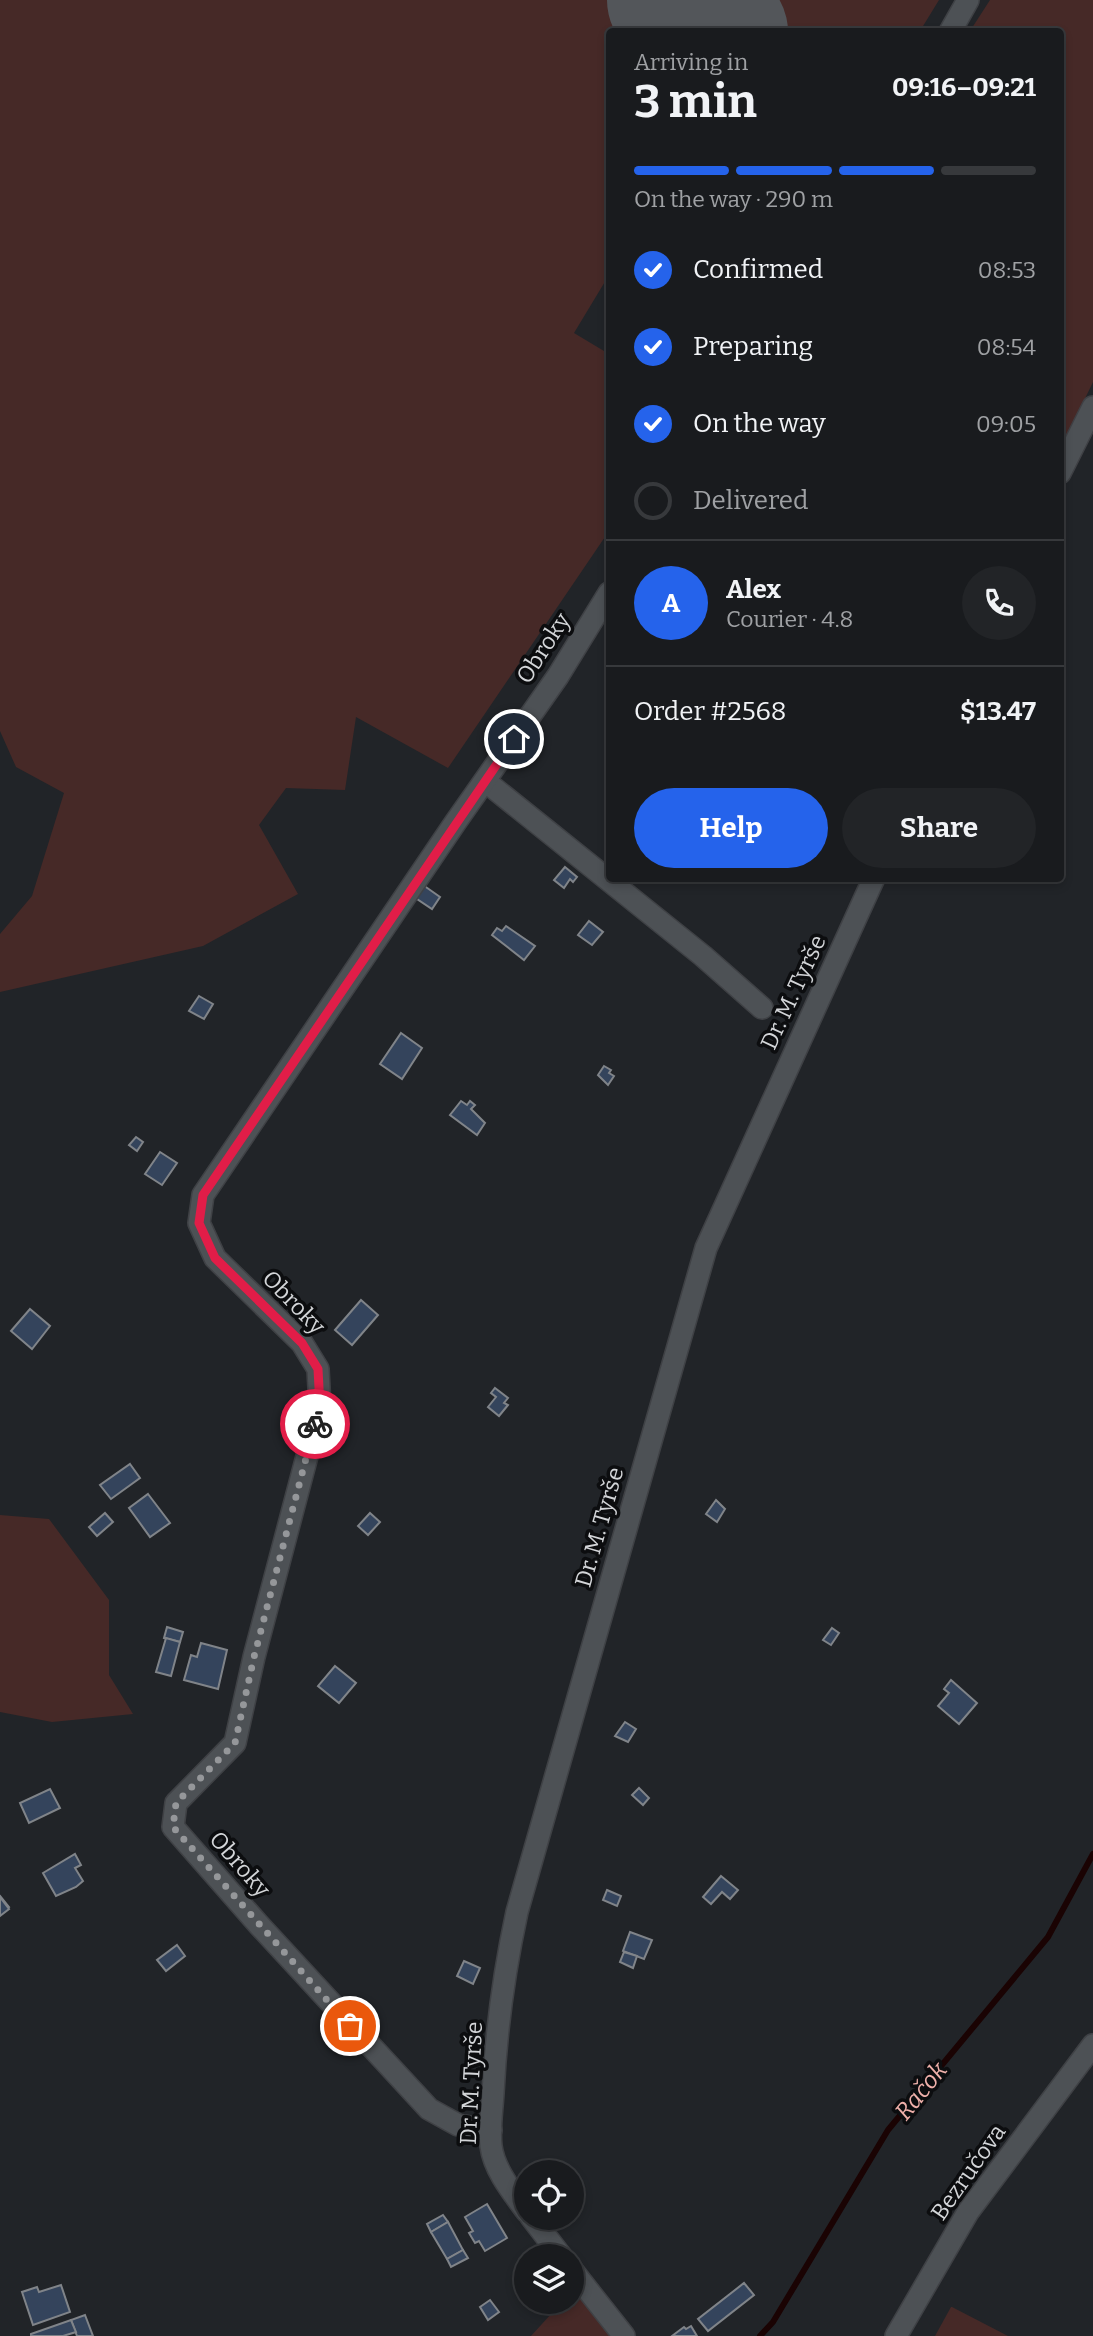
<!DOCTYPE html>
<meta charset="utf-8">
<style>
body{margin:0;font-family:Bitter,serif;background:#222427;color:#f1f3f6;height:100vh;display:flex;flex-direction:column;font-size:26px;white-space:nowrap}
*{box-sizing:border-box;margin:0}
p{font-size:23px;color:#9fa1a4}
.icon{flex:none;width:38px;height:38px;fill:none;stroke:currentColor;stroke-width:2;stroke-linecap:round;stroke-linejoin:round}
.map{position:relative;flex:1;overflow:hidden}
.drawer{position:absolute;left:606px;top:28px;width:458px;height:854px;display:flex;flex-direction:column;background:#191b1e;border-radius:7px;box-shadow:0 4px 10px #0003,0 0 0 2px #37393c}
.drawer>*{flex:none}
.fabs{position:absolute;left:514px;top:2160px;display:grid;gap:14px}
.fabs a{display:grid;place-items:center;width:70px;height:70px;border-radius:50%;background:#191b1e;box-shadow:0 4px 10px #0003,0 0 0 2px #37393c;font-size:35px}
.pin{position:absolute;display:grid;place-items:center;width:60px;height:60px;color:#fff;margin:-30px;border:4px solid #fff;border-radius:50%;box-shadow:0 2px 7px #0007}
.courier{position:absolute;display:grid;place-items:center;width:70px;height:70px;margin:-35px;border:5px solid #e11d48;border-radius:50%;background:#fff;color:#222;box-shadow:0 2px 9px #0007}
.overview em{font-style:normal;font-weight:700}
.overview div{display:flex;flex-direction:column-reverse}
.overview{display:flex;align-items:center;justify-content:space-between;height:119px;padding:0 28px}
h1{font-size:46px;font-weight:700;line-height:52px}
.bar{display:grid;grid-template-columns:repeat(4,1fr);gap:10px 7px;align-content:center;height:84px;padding:0 28px}
.bar i{height:9px;border-radius:5px;background:#37393c}
.bar .on{background:#2563eb}
.bar p{grid-column:span 4}
.line{display:flex;align-items:center;gap:18px;padding:0 28px;border-top:2px solid #37393c}
.line div{flex:1}
.round{display:grid;place-items:center;flex:none;width:74px;height:74px;border-radius:37px;background:#222427}
ol{padding:0 28px;list-style:none}
li{display:flex;align-items:center;gap:21px;height:77px}
li p{margin-inline-start:auto}
li .icon{padding:7px;border-radius:50%;background:#2563eb;color:#fff;stroke-width:4}
li:last-child{color:#9fa1a4}
li i{width:38px;height:38px;border:4px solid #37393c;border-radius:50%}
.primary-button{display:flex;gap:14px;margin-top:auto;padding:14px 28px}
.primary-button a{flex:1;height:80px;border-radius:42px;background:#2563eb;color:#fff;font-size:28px;font-weight:700;line-height:80px;text-align:center}
.primary-button a+a{background:#222427;color:#f1f3f6}
.map>svg:first-child{display:block}
.green{fill:#462927}
.lines{fill:none;stroke-linecap:round;stroke-linejoin:round}
.stream{stroke:#1a0303;stroke-width:6}
.runway{stroke:#53565a;stroke-width:130}
.building{fill:#34445c;stroke:#808489;stroke-width:2}
.minor-casing{stroke:#3f4145;stroke-width:24}
.minor{stroke:#4d5155;stroke-width:21}
.done{stroke:#95979a;stroke-width:7;stroke-dasharray:0 12.6}
.route{stroke:#e11d48;stroke-width:9}
.labels{text-anchor:middle;dominant-baseline:central;stroke-width:7;stroke-linejoin:round;paint-order:stroke}
.street-label{font-size:23px;fill:#d3d5d8;stroke:#0c0d0f}
.water-label{font-size:24px;font-style:italic;fill:#efb0aa;stroke:#0c0d0f}
</style>
<div class="map">
<svg width="1093" height="2336" viewBox="0 0 1093 2336">
<rect width="100%" height="100%" fill="#212428"/>
<g class="green">
<path d="M0,0h939l-19,31 -311,1v243l-35,58 35,21v177l-161,237 -92,-51 -11,73 -59,-2 -27,37 39,69 -95,52 -203,46v-58l32,-38 32,-103 -48,-26 -16,-36z"/>
<path d="M990,0h103v382l-32,66 -1,-416 -90,-1z"/>
<path d="M0,1515l49,4 60,81v75l24,39 -81,8 -52,-10z"/>
<path d="M575,2288l36,48h-80l32,-35h9v-10z"/>
<path d="M951,2307h1l56,29h-73z"/>
</g>
<g class="lines">
<path class="stream" d="M760,2336l13,-14 115,-192 160,-193 45,-83"/>
<path class="runway" d="M672,0l51,32"/>
</g>
<g class="building">
<path d="M565,867l12,10 -4,5 -3,-3 -6,9 -10,-8z"/>
<path d="M423,885l17,12 -8,12 -18,-12z"/>
<path d="M589,921l14,11 -11,13 -14,-10z"/>
<path d="M506,926l29,20 -11,14 -32,-25 5,-7 5,3z"/>
<path d="M199,996l14,8 -9,15 -15,-8z"/>
<path d="M401,1033l21,15 -20,31 -22,-15z"/>
<path d="M604,1066l7,4 -2,3 5,3 -6,9 -10,-10z"/>
<path d="M461,1101l6,4 3,-4 5,4 -4,4 14,14 -8,12 -27,-20z"/>
<path d="M136,1137l7,5 -6,9 -8,-6z"/>
<path d="M160,1152l17,11 -15,22 -17,-11z"/>
<path d="M361,1300l17,15 -26,30 -17,-15z"/>
<path d="M30,1309l20,17 -18,23 -21,-18z"/>
<path d="M495,1388l13,10 -4,5 4,2 -9,11 -11,-9 8,-10 -5,-4z"/>
<path d="M130,1464l10,14 -29,21 -11,-14z"/>
<path d="M148,1494l22,29 -20,14 -21,-29z"/>
<path d="M716,1500l9,9 -8,13 -11,-8z"/>
<path d="M105,1513l8,9 -16,14 -8,-9z"/>
<path d="M370,1513l10,9 -12,13 -10,-9z"/>
<path d="M167,1627l16,5 -3,10 -16,-4z"/>
<path d="M832,1628l7,5 -8,12 -8,-5z"/>
<path d="M166,1638l14,4 -9,34 -15,-4z"/>
<path d="M201,1643l26,7 -9,39 -34,-9 7,-25 6,2z"/>
<path d="M335,1666l21,17 -17,20 -21,-17z"/>
<path d="M951,1680l26,23 -18,21 -21,-18 11,-13 -5,-4z"/>
<path d="M625,1722l11,7 -8,13 -13,-6z"/>
<path d="M639,1788l10,10 -6,7 -11,-10z"/>
<path d="M50,1789l10,19 -31,15 -9,-20z"/>
<path d="M75,1854l6,11 -6,3 8,13 -7,6 -20,9 -13,-23z"/>
<path d="M721,1876l17,14 -8,9 -8,-7 -11,12 -8,-7z"/>
<path d="M607,1890l14,6 -4,10 -14,-6z"/>
<path d="M0,1896l9,11 -9,7z"/>
<path d="M0,1897l9,12 -9,7z"/>
<path d="M630,1932l22,8 -8,19 -21,-8z"/>
<path d="M177,1945l8,11 -19,15 -9,-11z"/>
<path d="M624,1952l13,4 -4,12 -13,-6z"/>
<path d="M464,1961l16,7 -7,16 -16,-8z"/>
<path d="M487,2204l20,34 -22,13 -6,-10 -4,2 -6,-10 4,-2 -8,-14z"/>
<path d="M443,2215l5,7 -17,10 -4,-8z"/>
<path d="M448,2222l15,28 -16,9 -16,-27z"/>
<path d="M463,2250l5,8 -17,9 -4,-8z"/>
<path d="M744,2283l10,12 -46,36 -10,-12z"/>
<path d="M61,2285l9,27 -37,13 -11,-33 15,-5 2,5z"/>
<path d="M490,2300l9,12 -11,8 -8,-13z"/>
<path d="M85,2315l8,21h-16l-6,-16z"/>
<path d="M71,2320l5,12 -13,4h-32v-2z"/>
<path d="M691,2326l6,10h-25l12,-9 2,2z"/>
</g>
<g class="lines">
<g class="minor-casing">
<g id="minor">
<path d="M950,32l18,-32"/>
<path d="M1060,473l33,-66"/>
<path d="M485,781l218,175 59,52"/>
<path d="M491,2130l-33,-5 -29,-16 -170,-184 -86,-98 3,-24 59,-60 19,-86 66,-250 -2,-38 -16,-26 -87,-85 -16,-35 4,-28 252,-372 103,-147 51,-83"/>
<path d="M527,2212c-14,-19 -33,-42 -36,-66 -2,-17 1,-36 2,-53 3,-61 11,-121 24,-181l189,-664 168,-370"/>
<path d="M531,2217l30,39"/>
<path d="M572,2270l52,66"/>
<path d="M896,2336l72,-124 125,-167"/>
</g>
</g>
<use href="#minor" class="minor"/>
</g>
<g class="lines">
<path class="done" d="M315,1424l-61,233 -19,86 -59,60 -3,24 177,199"/>
<path class="route" d="M315,1424l5,-17 -2,-38 -16,-26 -87,-85 -16,-35 4,-28 311,-456"/>
</g>
<g class="labels">
<g class="street-label">
<text transform="translate(543 648) rotate(-57)">Obroky</text>
<text transform="translate(793 992) rotate(-65)">Dr. M. Tyrše</text>
<text transform="translate(294 1302) rotate(46)">Obroky</text>
<text transform="translate(599 1527) rotate(-74)">Dr. M. Tyrše</text>
<text transform="translate(240 1864) rotate(49)">Obroky</text>
<text transform="translate(471 2083) rotate(-87)">Dr. M. Tyrše</text>
<text transform="translate(968 2172) rotate(-55)">Bezručova</text>
</g>
<g class="water-label">
<text transform="translate(921 2091) rotate(-51)">Račok</text>
</g>
</g>
</svg>
<div class="fabs">
<a><svg class="icon" aria-label="locate" viewBox="0 0 24 24"><circle cx="12" cy="12" r="6"/><path d="M12 2v4M12 18v4M2 12h4M18 12h4"/></svg></a>
<a><svg class="icon" aria-label="layers" viewBox="0 0 24 24"><path d="M12 4l9 5-9 5-9-5zM3 14l9 5 9-5"/></svg></a>
</div>
<div class="pin" style="left:350px;top:2026px;background:#ea580c"><svg class="icon" aria-label="bag" viewBox="0 0 24 24"><path d="M5 8h14l-1 12H6zM9 8a3 3 0 0 1 6 0"/></svg></div>
<div class="pin" style="left:514px;top:739px;background:#1f2937"><svg class="icon" aria-label="home" viewBox="0 0 24 24"><path d="M3 11l9-7 9 7M6 9v11h12V9"/></svg></div>
<div class="courier" style="left:315px;top:1424px"><svg class="icon" aria-label="bike" viewBox="0 0 24 24"><circle cx="6" cy="16" r="4"/><circle cx="18" cy="16" r="4"/><path d="M6 16l4-8h5l3 8M10 8l3 8H6M13 5h3"/></svg></div>
<section class="drawer">
<div class="overview"><div><h1>3 min</h1><p>Arriving in</p></div><em>09:16–09:21</em></div>
<div class="bar"><i class="on"></i><i class="on"></i><i class="on"></i><i></i><p>On the way · 290 m</p></div>
<ol>
<li><svg class="icon" aria-label="check" viewBox="0 0 24 24"><path d="M5 12l5 5 9-10"/></svg>Confirmed<p>08:53</p></li>
<li><svg class="icon" aria-label="check" viewBox="0 0 24 24"><path d="M5 12l5 5 9-10"/></svg>Preparing<p>08:54</p></li>
<li><svg class="icon" aria-label="check" viewBox="0 0 24 24"><path d="M5 12l5 5 9-10"/></svg>On the way<p>09:05</p></li>
<li><i></i>Delivered</li>
</ol>
<div class="line" style="height:126px"><b class="round" style="background:#2563eb;color:#fff">A</b><div><b>Alex</b><p>Courier · 4.8</p></div><a class="round"><svg class="icon" aria-label="phone" viewBox="0 0 24 24"><path d="M5 4h4l2 5-3 2q2 4 5 5l2-3 5 2v4C11 20 4 13 5 4z"/></svg></a></div>
<div class="line" style="height:91px"><div>Order #2568</div><b>$13.47</b></div>
<div class="primary-button"><a>Help</a><a>Share</a></div>
</section>
</div>
